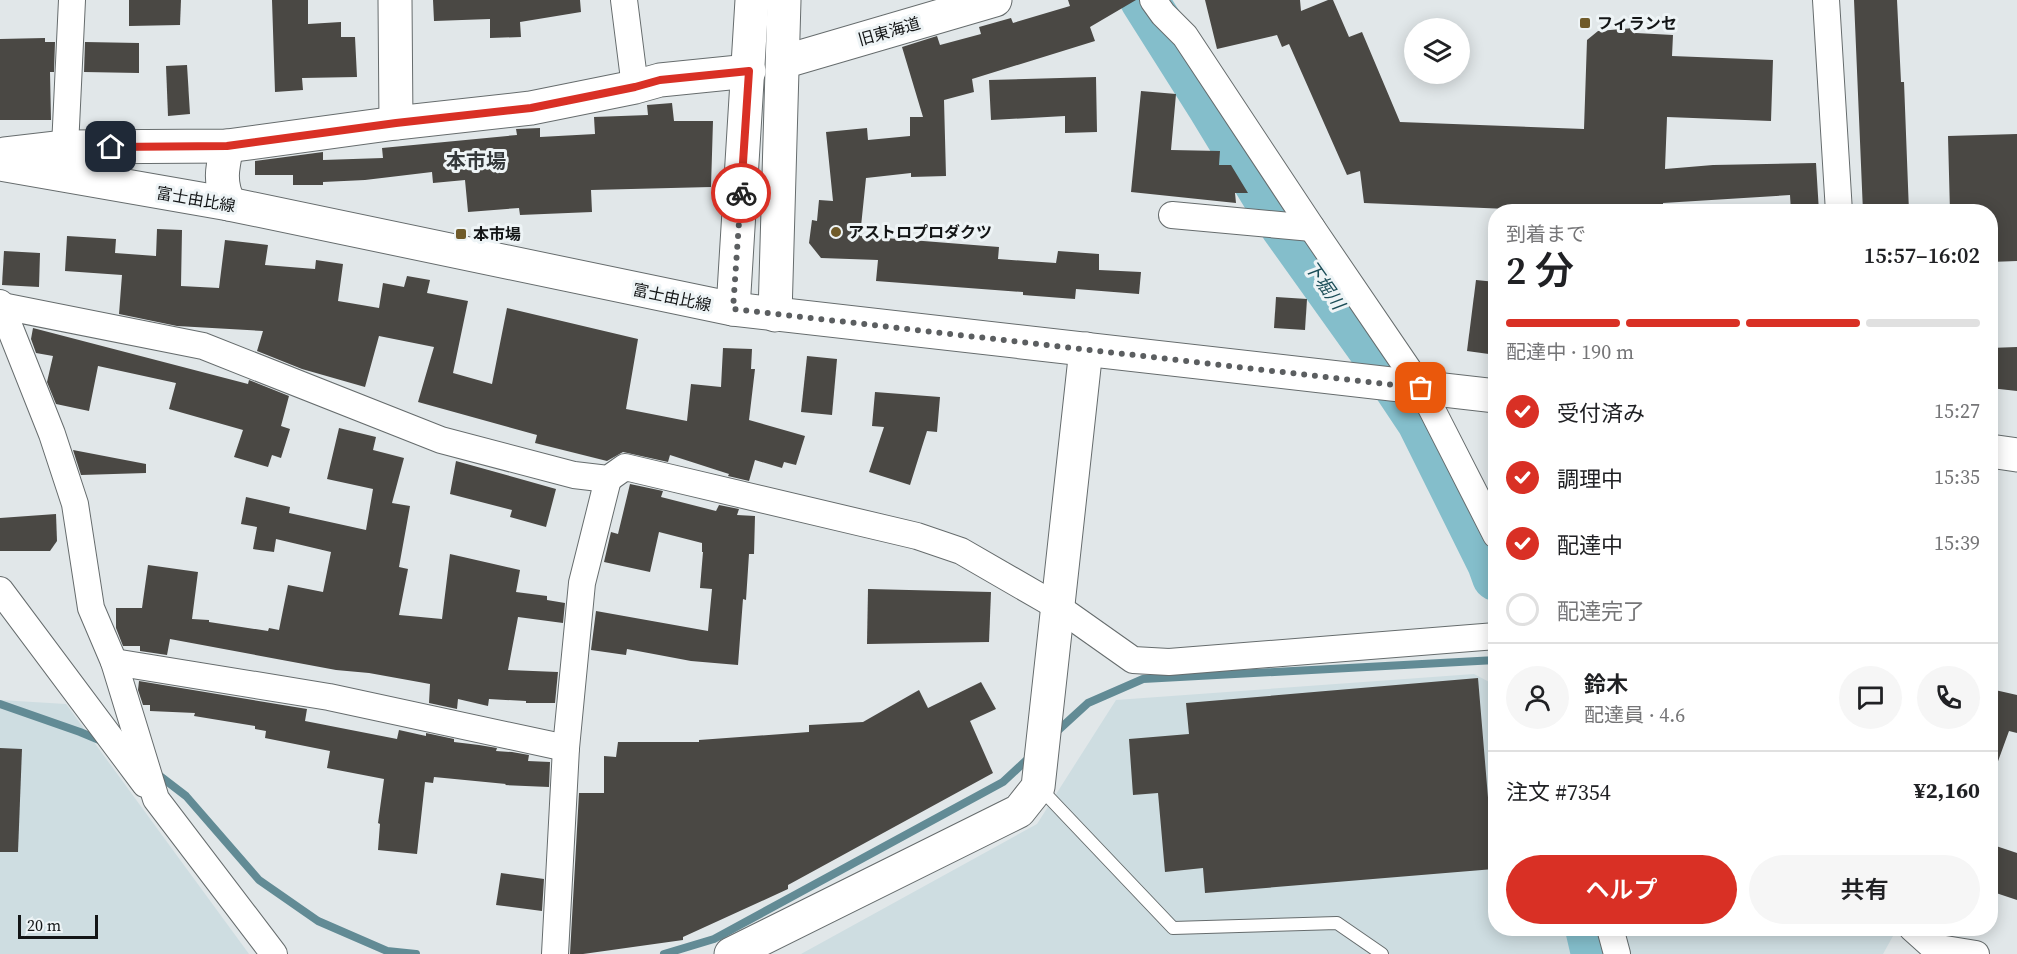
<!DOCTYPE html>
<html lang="ja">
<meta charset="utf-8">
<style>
body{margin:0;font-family:"Source Serif 4","Noto Sans JP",serif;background:#f6f6f6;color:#202124;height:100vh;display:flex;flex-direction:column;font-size:22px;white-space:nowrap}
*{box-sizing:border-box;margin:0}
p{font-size:20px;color:#757577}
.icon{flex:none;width:33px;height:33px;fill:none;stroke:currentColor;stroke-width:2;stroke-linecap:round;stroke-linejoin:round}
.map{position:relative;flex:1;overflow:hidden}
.sheet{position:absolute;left:1488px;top:204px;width:510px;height:732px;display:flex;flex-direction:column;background:#fff;border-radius:24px;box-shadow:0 3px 15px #0003}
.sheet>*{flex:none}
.controls{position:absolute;left:1404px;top:18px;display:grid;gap:12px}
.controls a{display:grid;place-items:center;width:66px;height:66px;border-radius:50%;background:#fff;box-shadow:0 3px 15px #0003;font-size:30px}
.scale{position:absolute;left:18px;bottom:15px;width:80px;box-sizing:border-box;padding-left:6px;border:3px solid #131516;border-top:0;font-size:16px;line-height:21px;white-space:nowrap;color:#131516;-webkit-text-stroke:4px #eef4f6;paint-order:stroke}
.pin{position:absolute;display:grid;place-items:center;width:51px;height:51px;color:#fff;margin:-26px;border-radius:12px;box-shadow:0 3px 9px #0006}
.courier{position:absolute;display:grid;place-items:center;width:60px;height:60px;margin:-30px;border:4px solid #d93025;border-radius:50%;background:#fff;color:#222;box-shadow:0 2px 8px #0007}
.head em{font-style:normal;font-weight:600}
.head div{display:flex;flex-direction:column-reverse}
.head{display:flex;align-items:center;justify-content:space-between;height:102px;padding:0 18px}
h1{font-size:39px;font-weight:600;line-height:45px}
.bar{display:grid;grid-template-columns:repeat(4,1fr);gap:9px 6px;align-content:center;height:72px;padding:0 18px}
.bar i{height:8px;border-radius:4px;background:#e0e0e0}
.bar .current{background:#d93025}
.bar p{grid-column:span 4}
.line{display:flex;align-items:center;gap:15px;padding:0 18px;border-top:2px solid #e0e0e0}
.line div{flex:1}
.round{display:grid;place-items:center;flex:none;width:63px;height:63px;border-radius:32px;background:#f6f6f6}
ol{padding:0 18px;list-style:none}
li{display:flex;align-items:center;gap:18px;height:66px}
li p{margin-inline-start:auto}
li .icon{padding:6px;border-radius:50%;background:#d93025;color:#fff;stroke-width:4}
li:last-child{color:#757577}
li i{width:33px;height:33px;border:3px solid #e0e0e0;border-radius:50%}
.button{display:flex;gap:12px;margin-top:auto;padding:12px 18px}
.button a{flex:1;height:69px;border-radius:36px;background:#d93025;color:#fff;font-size:24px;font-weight:600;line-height:69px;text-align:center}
.button a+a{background:#f6f6f6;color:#202124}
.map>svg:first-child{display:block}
.built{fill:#cedde1}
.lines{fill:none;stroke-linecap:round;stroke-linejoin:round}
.stream{stroke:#628b95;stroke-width:8}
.river{stroke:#84becb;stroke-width:48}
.building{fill:#4a4844}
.lane-casing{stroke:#666c6d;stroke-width:14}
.street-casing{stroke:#666c6d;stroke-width:28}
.secondary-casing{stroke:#666c6d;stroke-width:35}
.lane{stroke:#fff;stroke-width:12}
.street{stroke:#fff;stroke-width:26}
.secondary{stroke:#fff;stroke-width:33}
.done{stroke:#5b5e60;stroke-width:6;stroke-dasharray:0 10.8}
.route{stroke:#d93025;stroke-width:8}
.poi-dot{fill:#705b2a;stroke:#eef4f6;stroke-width:2}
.labels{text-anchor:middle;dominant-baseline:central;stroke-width:6;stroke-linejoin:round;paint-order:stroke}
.poi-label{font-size:16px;font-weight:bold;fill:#131516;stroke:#eef4f6;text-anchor:start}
.street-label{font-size:16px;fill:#131516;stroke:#eef4f6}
.water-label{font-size:18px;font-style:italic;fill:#1b4d57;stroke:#eef4f6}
.quarter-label{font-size:20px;font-weight:bold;fill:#35393b;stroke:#eef4f6}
</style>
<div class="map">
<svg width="2017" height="954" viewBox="0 0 2017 954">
<rect width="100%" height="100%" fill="#e1e7e9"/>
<g class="built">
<path d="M1474,674l21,11 1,243h391l6,8 -10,18h-1082l236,-130 79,-124z"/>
<path d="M0,700l66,4 183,250h-249z"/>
</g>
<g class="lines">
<g class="stream">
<path d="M0,704l80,28 24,10"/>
<path d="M1053,735l35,-32 55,-24 353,-19"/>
<path d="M156,773l30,23 73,84 59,41 69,30 29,3"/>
<path d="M664,954l50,-15 289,-157 28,-26"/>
</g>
<g class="river">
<path d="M1144,0l67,106 73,120 95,133 42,63 70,141 5,14"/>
<path d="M1589,928l6,26"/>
</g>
</g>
<g class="building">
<path d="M129,0h52l-1,25 -51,1z"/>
<path d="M272,0h36v24l33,-2v15h14l2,40 -55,1 1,12 -28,2z"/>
<path d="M433,0h147l1,12 -61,10 1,15 -31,1v-19l-56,2z"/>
<path d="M1068,0h68l-46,27 5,14 -123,38 2,13 -30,8 2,76 -35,1v-4l-45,5 -6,58 139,11 -1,12 58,4 2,-12 41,3v16l42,2 -2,22 -63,-5 -1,10 -52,-4v-3l-147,-11 2,-21 -57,-2 -12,-15 3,-23 5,1 2,-21 14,1 -7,-69 41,-4 1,12 42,-4v-19h13l-21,-70 35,-11 3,9 41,-11 -2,-7 32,-9 2,5 57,-17z"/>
<path d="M1205,0h95l1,11 27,-11h5l16,37 13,-5 38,90 184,7 3,-89 11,-9 36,-3 2,5 37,2 -1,21 101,4 -2,61 -104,-4 -2,52 48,-4 103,-2 3,49h-28l-1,-17 -127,8v5l-80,-3v7l-219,-9 -4,-32 -13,4 -58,-131 -7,3 -5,-12 -60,14z"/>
<path d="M1854,0h43l4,82h3l5,130h-46z"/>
<path d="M45,38v4h10l-1,30h-4l1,48h-51v-81z"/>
<path d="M85,42l54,1v30l-55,-1z"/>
<path d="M187,65l3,49 -22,2 -2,-50z"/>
<path d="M1096,77l1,55 -32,1v-17l-74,4 -2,-40z"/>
<path d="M1141,91l35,3 -5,56 49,1 -1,14h12l17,28h-13l1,10 -105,-11z"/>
<path d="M672,103l2,18h39l-2,66 -120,3 1,22 -72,3 -1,-7 -51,4 -3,-32 -32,3 -1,-11 -67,8 -42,2v3h-30v-10h-38v-14l68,-9v8l60,-2 -1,-10 135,-13 -1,-6 24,-1v9l55,-3 -1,-17 54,-2 -1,-10z"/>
<path d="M2017,134v127l-27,1v-50h-40l-2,-76z"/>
<path d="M157,229l25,1 -1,56 38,2 6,-48 43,5 -3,20 50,4 1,-9 27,4 -5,37 41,7 4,-25 21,4 3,-11 23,4 -3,13 41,8 -15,72 39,11 15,-76 131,31 -12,70 61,12 4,-37 30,3 2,-39 29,1 -1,20h4l-6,51 56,16 -9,29 -12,-3 -2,6 -27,-8 -6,21 -21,-5 1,-2 -59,-19 -2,7 -45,-10 -16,9 -72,-18 2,-8 -119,-33 16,-55 -55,-11 -14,51 -63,-18 -45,-18 6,-20 -86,-5 -58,-12 3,-39 -57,-4 2,-35 49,3 -1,14 41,3z"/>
<path d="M4,251l36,2 -1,34 -37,-2z"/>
<path d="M1476,280l20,2v73l-29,-4z"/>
<path d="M1276,297l31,2 -2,31 -31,-2z"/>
<path d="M33,328l215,56 1,-4 40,16 -8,30 9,3 -9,29 -9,-3 -4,12 -34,-10 9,-27 -74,-21 7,-26 -78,-17 -9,45 -33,-7 -9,-22 6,-26 -17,-3 -5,-14z"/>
<path d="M2017,347v44l-27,-3v-40z"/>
<path d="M807,356l30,3 -5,56 -31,-3z"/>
<path d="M875,392l65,5 -3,35 -10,-1 -17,54 -41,-13 15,-45 -12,-1z"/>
<path d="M339,428l37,9 -3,13 31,8 -12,45 18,3 -11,61 9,2 -9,46 43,4 8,-65 70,16 -4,22 31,4v4l18,3 -2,20 -45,-6 -10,53 50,2 -3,31h-29v-2l-37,-2 -1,7 -30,-7 -1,10 -28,-6 1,-19 -61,-11 -33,-3 -166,-31 -3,16 -27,-4v-5h-17l-7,-18v-20h26l6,-43 50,7 -6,47 17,1v2l59,9 1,-3 10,2 9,-45 35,7 8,-40 -55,-13 -2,13 -21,-3 4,-22 -16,-3 5,-27 44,10 -1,6 77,17 7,-41 -46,-10z"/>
<path d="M73,450l73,14v9l-65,2z"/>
<path d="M456,461l100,28 -10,38 -36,-10 2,-7 -62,-16z"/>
<path d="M630,484l33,7 -2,6 55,14 3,-6 20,4 -2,6 18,1 -1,38h-5l-3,46 -3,-1 -5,66 -47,-4 -64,-12 -1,6 -35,-5 5,-39 112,20 4,-42 -12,-1 3,-36h-1v-9l-43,-11 -9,40 -46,-10 7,-30 7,2z"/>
<path d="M56,514l1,27 -7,10h-50v-33z"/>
<path d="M868,589l123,3 -2,50 -122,2z"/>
<path d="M1478,678l16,191 -289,24 -2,-25 -38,4 -7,-79 -25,2 -4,-56 60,-5 -3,-31z"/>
<path d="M139,681l168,28 -2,12 92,18 2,-9 27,6v-3l28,6v3l25,3 18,3 -1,3 16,1 17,3 -1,6 22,1 -1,25 -44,-2 1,-1 -72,-7 -1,6 -8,-1 -8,72 -39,-4 2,-26 -2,-1 6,-44 -57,-11 3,-17 -65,-13 1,-7 -11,-2v-3l-61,-10 1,-3 -45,-2v-6h-7l-5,-15z"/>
<path d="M981,682l15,27 -26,12 23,52 -205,112v4l-105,48v3l-100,14h-13l9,-161h25v-37l12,1 2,-15h81v-2l110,-8v-7l54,-3 56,-32 9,18z"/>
<path d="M1995,690l22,5v38l-8,-2 -16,44 -3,-1v-63z"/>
<path d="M0,748l22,1 -4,103h-18z"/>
<path d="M1990,844l27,9v47l-27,-9z"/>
<path d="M501,873l43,6 -2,32 -46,-6z"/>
</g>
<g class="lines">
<g class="lane-casing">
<path id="lane" d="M1039,787l134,141 164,-5 45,31"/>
</g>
<g class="street-casing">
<g id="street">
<path d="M624,0l11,87"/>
<path d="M1153,0l10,14 22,22 127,192 109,160 75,147"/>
<path d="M1826,0l13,212"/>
<path d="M65,147l7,-147"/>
<path d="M1172,215l140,13"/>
<path d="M0,303l52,131 23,70 16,104 23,54 42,137 118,155"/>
<path d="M2,306l201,40 238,94 133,35 34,4 17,-12 292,69 44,15 97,56 75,53 36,2 327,-26"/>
<path d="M0,590l145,194"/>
<path d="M114,662l215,35 237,51"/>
<path d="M1610,928l7,26"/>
<path d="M1912,928l21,19 43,7"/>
<path d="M555,954l11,-206 16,-165 26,-104"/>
</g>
</g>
<g class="secondary-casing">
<g id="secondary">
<path d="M395,0l1,123"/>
<path d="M783,62l212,-62"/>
<path d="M227,146c-5,23 -8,36 2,58"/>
<path d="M5,154l60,-7 162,-1 169,-23 135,-15 104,-21 25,-7 89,-9"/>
<path d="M0,164l229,40 504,105 763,87"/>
<path d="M733,309l19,-309"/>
<path d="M775,315l9,-315"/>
<path d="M1990,451l27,4"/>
<path d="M731,954l288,-143 19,-24 48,-438"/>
</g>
</g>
<use href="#lane" class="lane"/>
<use href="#street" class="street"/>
<use href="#secondary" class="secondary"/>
</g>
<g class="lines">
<path class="done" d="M741,193l-8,116 688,79"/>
<path class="route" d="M111,147l116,-1 169,-23 135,-15 104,-21 25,-7 89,-9 -8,122"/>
</g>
<g class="poi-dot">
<rect x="1579" y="17" width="12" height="12" rx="3"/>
<circle cx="836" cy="232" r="6"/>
<rect x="455" y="228" width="12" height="12" rx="3"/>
</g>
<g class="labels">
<g class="poi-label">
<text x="1597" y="23">フィランセ</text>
<text x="848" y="232">アストロプロダクツ</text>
<text x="473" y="234">本市場</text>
</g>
<g class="street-label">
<text transform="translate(889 31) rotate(-16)">旧東海道</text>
<text transform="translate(196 199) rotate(10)">富士由比線</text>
<text transform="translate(672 297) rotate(12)">富士由比線</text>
</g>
<g class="water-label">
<text transform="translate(1325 285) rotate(55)">下堀川</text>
</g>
<g class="quarter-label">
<text x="476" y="161">本市場</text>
</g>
</g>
</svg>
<div class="controls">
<a><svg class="icon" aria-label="layers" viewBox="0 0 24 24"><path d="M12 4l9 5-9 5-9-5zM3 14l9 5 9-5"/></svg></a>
</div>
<div class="scale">20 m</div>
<div class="pin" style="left:1421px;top:388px;background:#ea580c"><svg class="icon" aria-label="bag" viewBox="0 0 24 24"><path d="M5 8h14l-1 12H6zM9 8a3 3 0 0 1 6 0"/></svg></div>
<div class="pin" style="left:111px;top:147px;background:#1f2937"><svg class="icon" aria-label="home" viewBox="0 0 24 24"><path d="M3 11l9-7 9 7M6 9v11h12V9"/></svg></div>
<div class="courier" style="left:741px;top:193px"><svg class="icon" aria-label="bike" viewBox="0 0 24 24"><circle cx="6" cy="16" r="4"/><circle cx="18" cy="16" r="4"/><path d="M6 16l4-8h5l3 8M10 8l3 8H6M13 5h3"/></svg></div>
<section class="sheet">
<div class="head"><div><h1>2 分</h1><p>到着まで</p></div><em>15:57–16:02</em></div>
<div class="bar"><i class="current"></i><i class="current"></i><i class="current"></i><i></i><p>配達中 · 190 m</p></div>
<ol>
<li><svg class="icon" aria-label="check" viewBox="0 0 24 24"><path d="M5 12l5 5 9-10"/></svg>受付済み<p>15:27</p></li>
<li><svg class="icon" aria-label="check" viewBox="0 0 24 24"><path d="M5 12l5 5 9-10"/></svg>調理中<p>15:35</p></li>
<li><svg class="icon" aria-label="check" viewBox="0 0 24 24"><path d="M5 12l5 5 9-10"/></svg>配達中<p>15:39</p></li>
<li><i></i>配達完了</li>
</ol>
<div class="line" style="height:108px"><a class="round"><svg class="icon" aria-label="person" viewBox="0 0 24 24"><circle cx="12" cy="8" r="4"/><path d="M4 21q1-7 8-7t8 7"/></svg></a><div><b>鈴木</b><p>配達員 · 4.6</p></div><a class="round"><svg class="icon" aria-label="chat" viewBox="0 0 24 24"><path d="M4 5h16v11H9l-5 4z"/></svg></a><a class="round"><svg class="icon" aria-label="phone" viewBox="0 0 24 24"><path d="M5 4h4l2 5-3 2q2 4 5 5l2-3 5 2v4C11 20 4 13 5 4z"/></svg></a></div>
<div class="line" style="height:78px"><div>注文 #7354</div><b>¥2,160</b></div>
<div class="button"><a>ヘルプ</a><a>共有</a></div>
</section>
</div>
